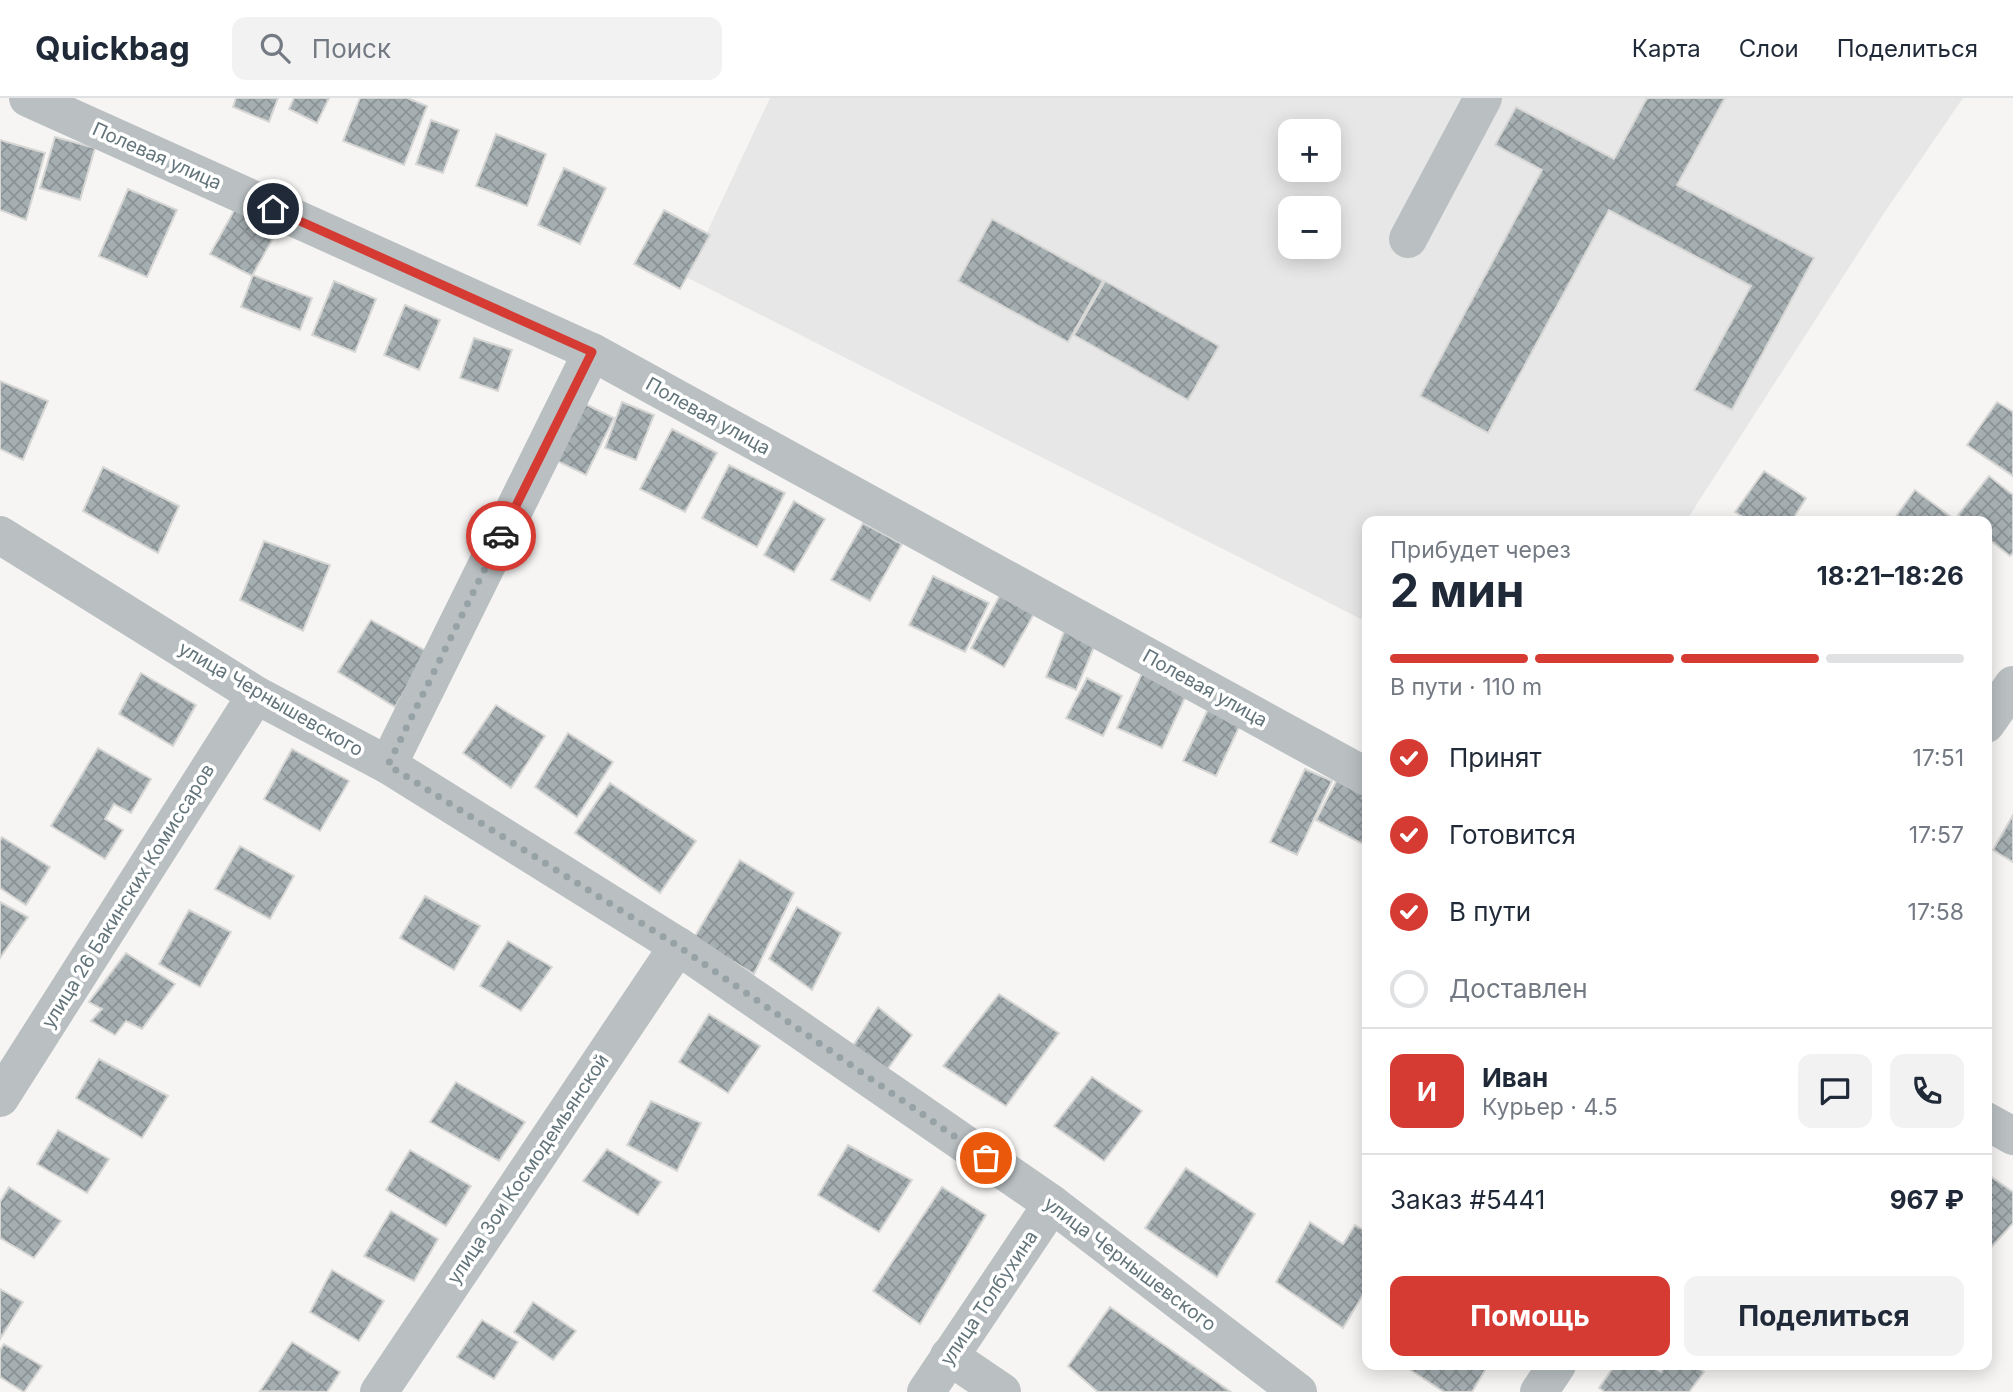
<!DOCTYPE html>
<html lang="ru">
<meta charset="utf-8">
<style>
body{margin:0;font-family:Inter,sans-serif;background:#f2f2f3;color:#1f2937;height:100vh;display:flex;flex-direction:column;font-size:26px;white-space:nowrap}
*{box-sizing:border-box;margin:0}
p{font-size:23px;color:#747a83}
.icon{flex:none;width:38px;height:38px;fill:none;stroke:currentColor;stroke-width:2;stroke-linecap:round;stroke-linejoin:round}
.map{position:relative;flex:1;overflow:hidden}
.sheet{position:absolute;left:1362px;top:418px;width:630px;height:854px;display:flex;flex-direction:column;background:#fff;border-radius:14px;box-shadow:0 4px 18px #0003}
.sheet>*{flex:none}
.fabs{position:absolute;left:1278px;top:21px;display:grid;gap:14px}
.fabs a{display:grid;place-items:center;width:63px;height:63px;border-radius:14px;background:#fff;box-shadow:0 4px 18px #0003;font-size:35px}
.pin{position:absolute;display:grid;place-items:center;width:60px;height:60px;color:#fff;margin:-30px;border:4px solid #fff;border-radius:50%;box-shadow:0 2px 7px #0007}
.courier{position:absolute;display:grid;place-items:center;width:70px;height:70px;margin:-35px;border:5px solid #d53b33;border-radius:50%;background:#fff;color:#222;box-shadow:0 2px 9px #0007}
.headline em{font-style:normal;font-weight:700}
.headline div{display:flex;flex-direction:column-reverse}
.headline{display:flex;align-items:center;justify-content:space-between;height:119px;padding:0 28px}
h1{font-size:46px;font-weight:700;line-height:52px}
.bar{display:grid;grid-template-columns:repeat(4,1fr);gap:10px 7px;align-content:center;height:84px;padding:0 28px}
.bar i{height:9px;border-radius:5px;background:#e0e1e3}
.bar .on{background:#d53b33}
.bar p{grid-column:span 4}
.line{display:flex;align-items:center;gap:18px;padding:0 28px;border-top:2px solid #e0e1e3}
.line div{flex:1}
.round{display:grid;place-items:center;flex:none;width:74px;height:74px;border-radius:14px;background:#f2f2f3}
ol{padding:0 28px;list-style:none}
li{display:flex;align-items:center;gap:21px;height:77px}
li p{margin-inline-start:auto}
li .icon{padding:7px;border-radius:50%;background:#d53b33;color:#fff;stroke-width:4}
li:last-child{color:#747a83}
li i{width:38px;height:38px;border:4px solid #e0e1e3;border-radius:50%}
.action{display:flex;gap:14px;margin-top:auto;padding:14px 28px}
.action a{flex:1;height:80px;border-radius:14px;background:#d53b33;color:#fff;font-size:28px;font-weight:700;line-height:80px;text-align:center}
.action a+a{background:#f2f2f3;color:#1f2937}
header{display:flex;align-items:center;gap:42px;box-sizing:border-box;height:98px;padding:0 35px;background:#fff;border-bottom:2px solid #e0e1e3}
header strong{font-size:33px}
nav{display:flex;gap:38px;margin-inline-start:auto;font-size:24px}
.search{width:490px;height:63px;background:#f2f2f3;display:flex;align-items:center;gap:18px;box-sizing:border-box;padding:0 24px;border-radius:14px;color:#747a83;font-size:26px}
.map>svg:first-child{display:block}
.built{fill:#e6e7e6;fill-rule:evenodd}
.building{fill:url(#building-cross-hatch);stroke:#d7d7d5;stroke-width:2}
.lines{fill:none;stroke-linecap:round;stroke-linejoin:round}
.minor{stroke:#bac0c2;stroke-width:38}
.done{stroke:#96a2a5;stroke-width:7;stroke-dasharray:0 12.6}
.route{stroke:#d53b33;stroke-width:9}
.labels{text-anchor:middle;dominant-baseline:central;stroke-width:7;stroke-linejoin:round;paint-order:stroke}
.street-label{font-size:19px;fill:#63757b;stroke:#fff}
</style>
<header>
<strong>Quickbag</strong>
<div class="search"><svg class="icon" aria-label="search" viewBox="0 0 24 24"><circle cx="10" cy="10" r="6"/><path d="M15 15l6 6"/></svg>Поиск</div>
<nav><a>Карта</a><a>Слои</a><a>Поделиться</a></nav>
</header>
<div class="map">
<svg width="2013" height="1294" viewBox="0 0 2013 1294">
<defs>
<pattern id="building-cross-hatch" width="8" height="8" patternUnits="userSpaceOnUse" patternTransform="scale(1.75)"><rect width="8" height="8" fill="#a5aeb1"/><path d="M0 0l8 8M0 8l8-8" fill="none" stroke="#8a9295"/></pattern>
</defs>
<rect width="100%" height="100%" fill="#f6f5f3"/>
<path class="built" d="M770,0h1193l-79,115 -198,308 -319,1v100l-681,-345zM1290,33h38v39h-38zM1290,110h38v39h-38z"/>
<g class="building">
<path d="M236,0h42l-9,24 -36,-15z"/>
<path d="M294,0h35l-12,25 -28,-14z"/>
<path d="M360,0h47l20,8 -23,59 -61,-24z"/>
<path d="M1647,0h78l-48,87 137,73 -82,152 -38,-20 57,-104 -142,-76 -121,223 -68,-37 122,-226 -47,-25 21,-38 98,52z"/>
<path d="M431,22l28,10 -16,43 -27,-9z"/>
<path d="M496,36l50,20 -19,52 -51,-20z"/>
<path d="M55,39l40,11 -15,52 -40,-12z"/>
<path d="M0,42l45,13 -19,67 -26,-10z"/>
<path d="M564,70l42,20 -26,56 -42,-19z"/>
<path d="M128,91l49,21 -30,67 -48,-21z"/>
<path d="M240,102l42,22 -30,54 -42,-22z"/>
<path d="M664,112l46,25 -30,54 -46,-25z"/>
<path d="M992,121l111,62 -35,61 -110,-61z"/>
<path d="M253,177l59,23 -12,32 -59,-23z"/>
<path d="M334,183l42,18 -21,53 -43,-17z"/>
<path d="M1105,183l114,65 -31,54 -114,-65z"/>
<path d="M405,207l35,15 -21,50 -35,-15z"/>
<path d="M474,240l38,12 -14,41 -38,-13z"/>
<path d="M0,283l48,20 -25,59 -23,-11z"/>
<path d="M581,304l33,16 -28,57 -33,-16z"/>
<path d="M622,304l32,13 -18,45 -31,-12z"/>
<path d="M1997,304l16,10v64l-46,-31z"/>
<path d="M672,331l45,24 -32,59 -45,-23z"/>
<path d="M729,367l56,28 -28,54 -55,-29z"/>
<path d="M103,369l76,39 -21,47 -75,-42z"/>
<path d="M1764,373l42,27 -15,24h-40l-16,-10z"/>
<path d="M1989,378l24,19v58l-3,3 -24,-19v-15h-19l-9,-7z"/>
<path d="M1915,392l35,26 -5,6h-53z"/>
<path d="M794,403l31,18 -31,53 -30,-17z"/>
<path d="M863,425l39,21 -32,57 -39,-21z"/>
<path d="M264,443l66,24 -27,66 -63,-31z"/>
<path d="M933,478l56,27 -24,49 -56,-27z"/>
<path d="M1000,497l34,19 -30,53 -33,-19z"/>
<path d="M371,522l57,32 -33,55 -57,-35z"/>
<path d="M1066,529l31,13 -21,50 -30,-13z"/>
<path d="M1143,573l45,20 -26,57 -45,-20z"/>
<path d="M141,575l55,32 -23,41 -54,-32z"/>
<path d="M1087,580l35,18 -19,40 -37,-18z"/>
<path d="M496,607l49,31 -34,52 -48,-35z"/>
<path d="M1210,607l32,16 -26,55 -33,-15z"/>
<path d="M568,635l45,29 -36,55 -42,-30z"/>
<path d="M98,650l53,31 -20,34 -17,-9 -9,15 18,11 -18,29 -54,-33z"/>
<path d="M292,651l57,32 -29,50 -56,-32z"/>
<path d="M1305,671l27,12 -35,74 -27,-13z"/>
<path d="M1341,674l26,14v60l-51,-26z"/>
<path d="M610,685l86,58 -36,52 -85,-60z"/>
<path d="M2013,717v47l-20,-12z"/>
<path d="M2,739l48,30 -24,38 -26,-17v-47z"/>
<path d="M240,748l54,30 -24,43 -55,-30z"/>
<path d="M740,762l54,33 -40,81 -60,-36z"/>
<path d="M425,798l55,30 -26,44 -54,-32z"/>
<path d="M0,804l28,15 -28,41z"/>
<path d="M797,809l44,26 -29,57 -43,-31z"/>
<path d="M189,812l42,22 -31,55 -41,-23z"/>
<path d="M508,843l44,26 -31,44 -41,-25z"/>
<path d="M126,855l49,31 -33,45 -16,-8 -11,14 -24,-14 11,-12 -13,-7z"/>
<path d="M999,896l60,39 -53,73 -63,-40z"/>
<path d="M878,909l34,28 -28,39 -33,-25z"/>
<path d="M709,916l51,32 -32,47 -49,-31z"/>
<path d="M99,961l69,37 -26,42 -66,-40z"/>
<path d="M1092,979l50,34 -38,50 -50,-35z"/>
<path d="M456,984l69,40 -26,39 -69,-39z"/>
<path d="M651,1003l50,22 -24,48 -50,-26z"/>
<path d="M58,1032l51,29 -22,34 -50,-29z"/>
<path d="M848,1047l64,35 -33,52 -61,-37z"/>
<path d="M607,1051l54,33 -23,33 -55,-34z"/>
<path d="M410,1052l61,36 -25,40 -60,-36z"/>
<path d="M1186,1070l69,46 -38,63 -72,-49z"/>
<path d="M1986,1075l27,19v31l-23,26 -4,-3z"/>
<path d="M9,1089l52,34 -27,37 -34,-20v-36z"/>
<path d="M942,1089l44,28 -66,109 -47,-33z"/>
<path d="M391,1113l47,28 -24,42 -50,-25z"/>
<path d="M1310,1124l33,22 12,-19 12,7v56l-24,40 -67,-46z"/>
<path d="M332,1172l52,31 -25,40 -49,-29z"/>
<path d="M0,1191l23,13 -23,37z"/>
<path d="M533,1204l43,29 -23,29 -39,-28z"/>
<path d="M1110,1209l121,85h-133l-30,-26z"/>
<path d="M482,1222l36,22 -24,37 -37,-22z"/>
<path d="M292,1244l48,30 -13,20 -67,-1z"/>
<path d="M4,1246l38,22 -18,26 -24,-15v-27z"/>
<path d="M1403,1267h85l-16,27h-28z"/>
<path d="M1615,1267h35l11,7 3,-7h31l9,7 -15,20h-84l-6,-4z"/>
</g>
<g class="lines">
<g class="minor">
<path d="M28,0l564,254 775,425"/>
<path d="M1408,141l75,-141"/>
<path d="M0,437l256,160 132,70 290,181 374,258 246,188"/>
<path d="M1986,626l27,-39"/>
<path d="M388,667l204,-413"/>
<path d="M0,1000l256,-403"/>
<path d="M1986,1023l27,15"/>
<path d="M949,1258l53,36"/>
<path d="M379,1294l299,-446"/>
<path d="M926,1294l126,-188"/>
<path d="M1539,1294l18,-27"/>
</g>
</g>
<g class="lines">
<path class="done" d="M501,438l-113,229 290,181 308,212"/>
<path class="route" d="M273,111l319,143 -91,184"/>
</g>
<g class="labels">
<g class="street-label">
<text transform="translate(157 58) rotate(24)">Полевая улица</text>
<text transform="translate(708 318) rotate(29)">Полевая улица</text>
<text transform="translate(1205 590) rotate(29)">Полевая улица</text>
<text transform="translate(271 601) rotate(30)">улица Чернышевского</text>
<text transform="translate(128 798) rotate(-58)">улица 26 Бакинских Комиссаров</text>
<text transform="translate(528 1071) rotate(-56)">улица Зои Космодемьянской</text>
<text transform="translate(1130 1166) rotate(37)">улица Чернышевского</text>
<text transform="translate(989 1200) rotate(-56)">улица Толбухина</text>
</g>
</g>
</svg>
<div class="fabs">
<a>+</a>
<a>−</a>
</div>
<div class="pin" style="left:986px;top:1060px;background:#ea580c"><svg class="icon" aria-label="bag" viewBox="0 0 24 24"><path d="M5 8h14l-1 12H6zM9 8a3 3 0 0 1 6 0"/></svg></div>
<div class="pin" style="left:273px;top:111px;background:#1f2937"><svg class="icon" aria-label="home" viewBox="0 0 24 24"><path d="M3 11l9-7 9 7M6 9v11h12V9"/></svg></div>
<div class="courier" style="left:501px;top:438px"><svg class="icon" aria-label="car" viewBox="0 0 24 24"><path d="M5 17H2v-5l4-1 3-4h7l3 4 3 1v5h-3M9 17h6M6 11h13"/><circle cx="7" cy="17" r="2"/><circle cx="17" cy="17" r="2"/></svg></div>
<section class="sheet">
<div class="headline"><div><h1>2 мин</h1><p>Прибудет через</p></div><em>18:21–18:26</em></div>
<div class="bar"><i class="on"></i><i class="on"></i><i class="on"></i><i></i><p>В пути · 110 m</p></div>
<ol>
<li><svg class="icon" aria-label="check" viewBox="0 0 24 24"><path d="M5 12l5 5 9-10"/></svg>Принят<p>17:51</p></li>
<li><svg class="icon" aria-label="check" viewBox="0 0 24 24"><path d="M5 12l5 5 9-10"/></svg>Готовится<p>17:57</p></li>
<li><svg class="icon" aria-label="check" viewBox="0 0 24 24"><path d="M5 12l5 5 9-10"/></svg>В пути<p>17:58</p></li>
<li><i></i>Доставлен</li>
</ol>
<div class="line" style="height:126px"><b class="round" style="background:#d53b33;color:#fff">И</b><div><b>Иван</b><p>Курьер · 4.5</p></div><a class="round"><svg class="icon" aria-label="chat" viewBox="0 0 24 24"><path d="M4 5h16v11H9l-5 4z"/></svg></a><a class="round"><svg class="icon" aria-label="phone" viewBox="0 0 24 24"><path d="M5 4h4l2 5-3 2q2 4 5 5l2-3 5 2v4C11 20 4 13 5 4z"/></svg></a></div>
<div class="line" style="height:91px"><div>Заказ #5441</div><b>967 ₽</b></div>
<div class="action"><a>Помощь</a><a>Поделиться</a></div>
</section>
</div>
